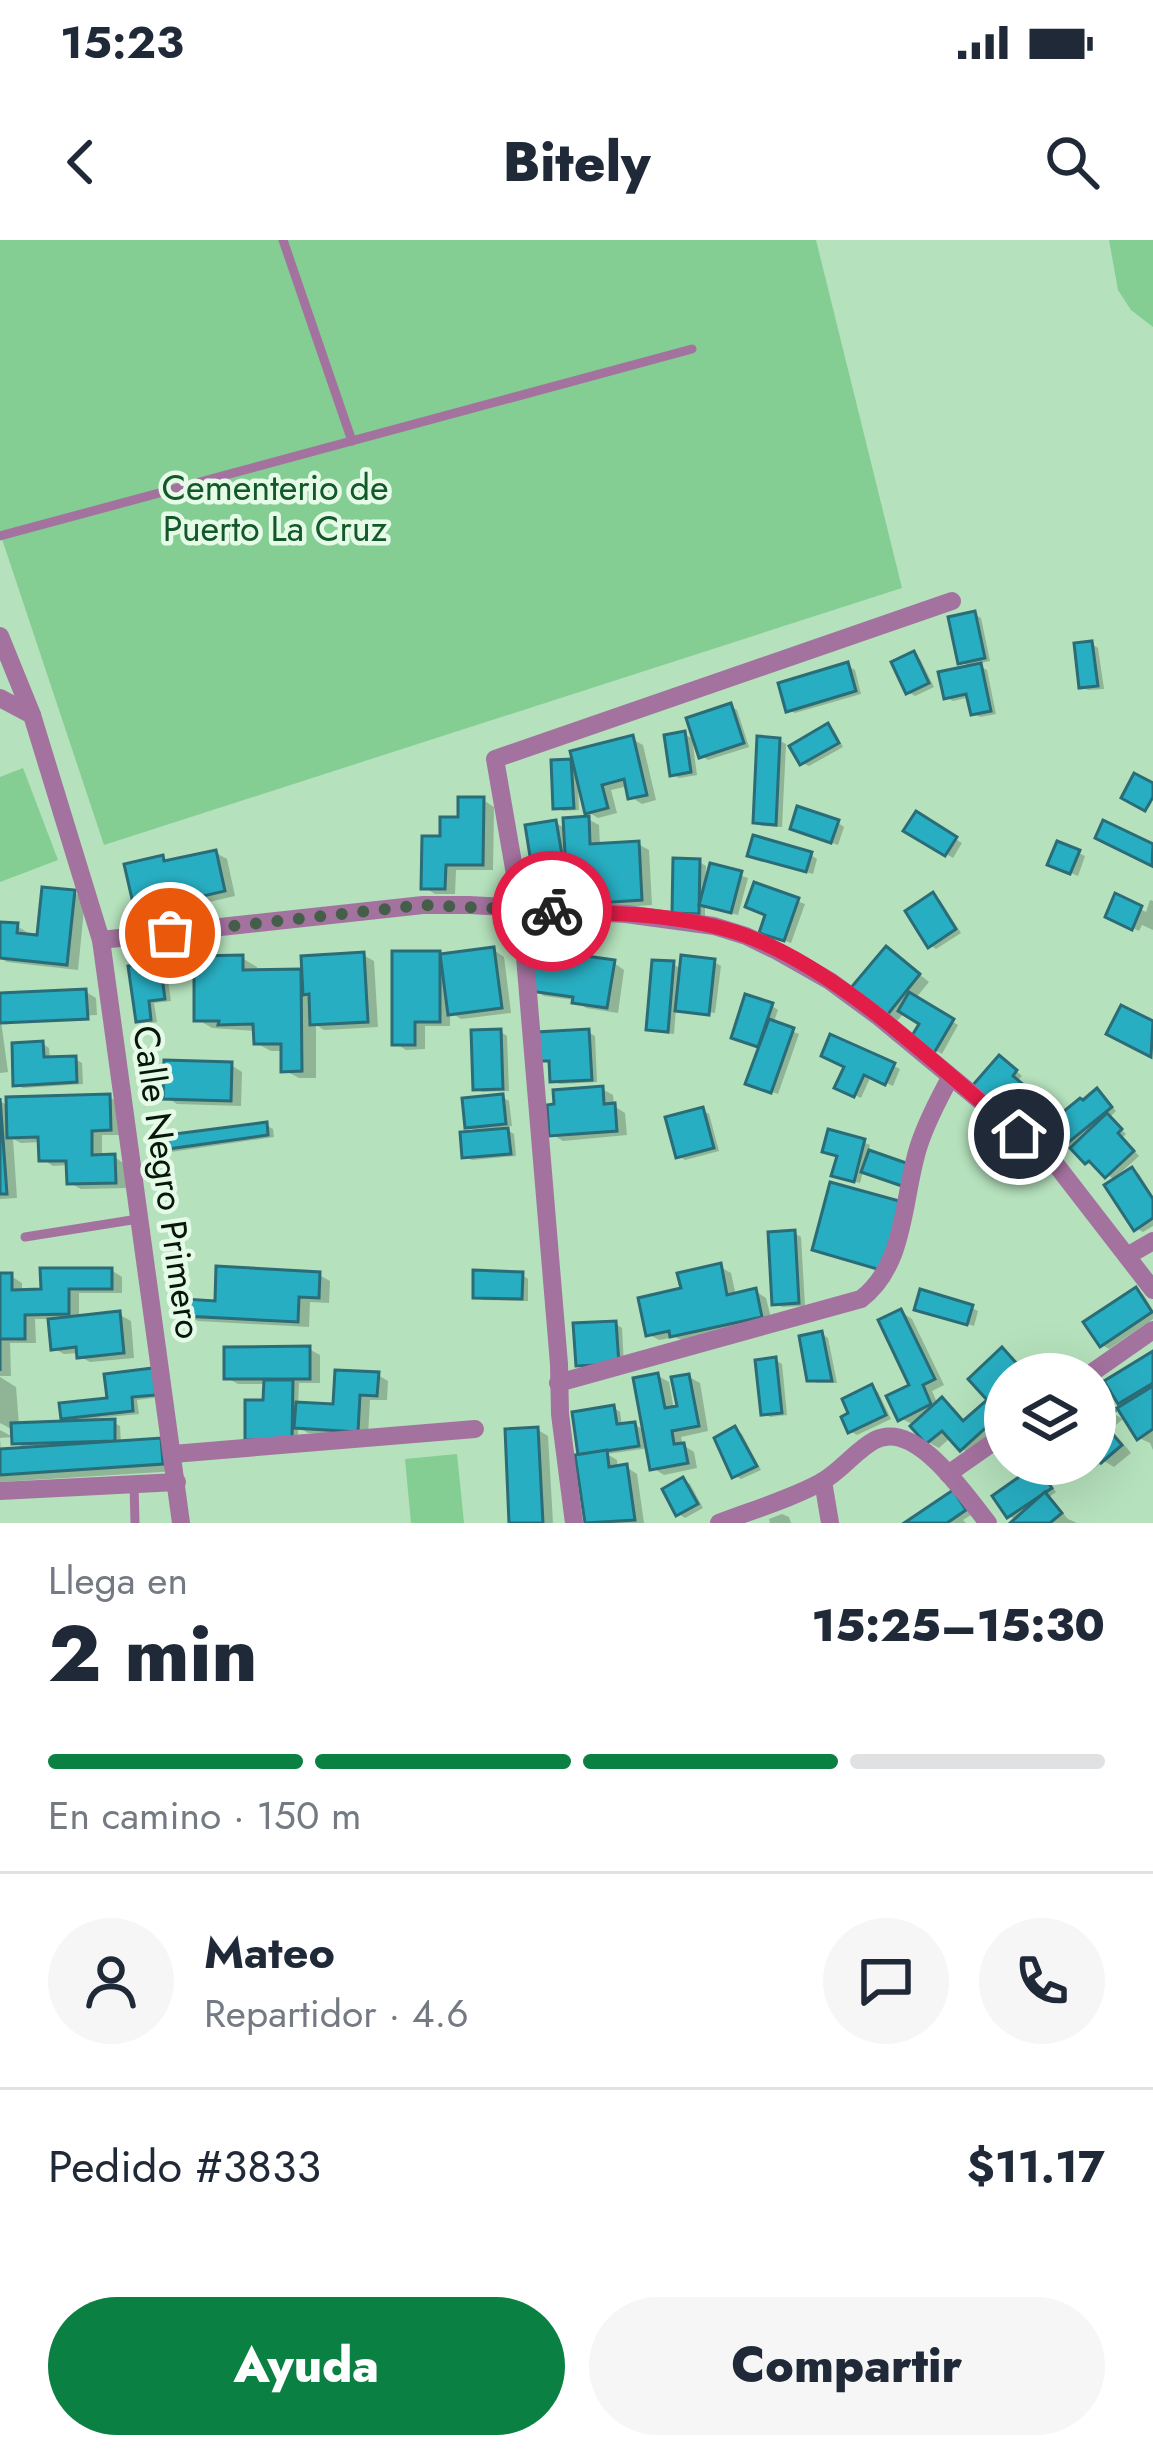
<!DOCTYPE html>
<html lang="es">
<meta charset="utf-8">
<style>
body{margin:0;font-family:Jost,sans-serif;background:#f6f6f7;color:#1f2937;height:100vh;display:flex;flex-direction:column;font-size:45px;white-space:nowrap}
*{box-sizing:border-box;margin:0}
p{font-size:39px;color:#747a83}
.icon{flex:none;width:66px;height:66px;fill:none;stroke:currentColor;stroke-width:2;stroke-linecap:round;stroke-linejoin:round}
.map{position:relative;height:1283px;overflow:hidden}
.panel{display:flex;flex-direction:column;background:#fff;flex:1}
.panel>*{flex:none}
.buttons{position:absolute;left:984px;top:1113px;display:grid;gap:24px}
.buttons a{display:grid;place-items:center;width:132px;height:132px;border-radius:50%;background:#fff;box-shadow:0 12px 48px #0002;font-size:60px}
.pin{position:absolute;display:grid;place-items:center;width:102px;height:102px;color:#fff;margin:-51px;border:6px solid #fff;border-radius:50%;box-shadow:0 3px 12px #0007}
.courier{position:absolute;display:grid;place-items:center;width:120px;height:120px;margin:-60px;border:9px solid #e11d48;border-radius:50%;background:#fff;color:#222;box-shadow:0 3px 15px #0007}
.headline em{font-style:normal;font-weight:800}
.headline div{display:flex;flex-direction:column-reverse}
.headline{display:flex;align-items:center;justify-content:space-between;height:204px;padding:0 48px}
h1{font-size:78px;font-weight:800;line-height:90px}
.bar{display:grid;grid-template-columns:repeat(4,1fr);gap:18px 12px;align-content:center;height:144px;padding:0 48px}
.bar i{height:15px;border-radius:9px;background:#e0e1e3}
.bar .on{background:#0b8043}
.bar p{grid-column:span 4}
.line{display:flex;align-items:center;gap:30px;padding:0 48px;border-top:3px solid #e0e1e3}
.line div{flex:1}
.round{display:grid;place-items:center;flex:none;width:126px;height:126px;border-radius:63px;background:#f6f6f7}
.button{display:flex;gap:24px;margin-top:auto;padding:24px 48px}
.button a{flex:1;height:138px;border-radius:72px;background:#0b8043;color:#fff;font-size:48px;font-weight:800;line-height:138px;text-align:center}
.button a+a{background:#f6f6f7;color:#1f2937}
.status{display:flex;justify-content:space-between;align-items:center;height:84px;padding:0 60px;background:#fff;direction:ltr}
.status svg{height:33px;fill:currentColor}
header{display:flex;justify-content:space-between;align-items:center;height:156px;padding:0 48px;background:#fff;font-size:54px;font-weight:800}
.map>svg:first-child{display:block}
.green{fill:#84cd93}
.shadow{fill:#0003}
.building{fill:#28aec2;stroke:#2a6c77;stroke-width:3}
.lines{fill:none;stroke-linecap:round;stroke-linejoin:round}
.service{stroke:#a4729f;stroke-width:9}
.minor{stroke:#a4729f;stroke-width:18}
.done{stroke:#445e49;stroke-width:12;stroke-dasharray:0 21.6}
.route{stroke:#e11d48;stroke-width:15}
.labels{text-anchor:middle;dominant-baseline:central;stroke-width:9;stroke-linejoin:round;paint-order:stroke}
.park-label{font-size:36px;fill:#125829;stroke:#e5fbe8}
.street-label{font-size:36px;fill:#07180b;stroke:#e5fbe8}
</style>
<div class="status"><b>15:23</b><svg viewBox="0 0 49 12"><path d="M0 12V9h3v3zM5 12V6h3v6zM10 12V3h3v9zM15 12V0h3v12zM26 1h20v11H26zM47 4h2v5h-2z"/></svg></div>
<header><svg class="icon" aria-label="back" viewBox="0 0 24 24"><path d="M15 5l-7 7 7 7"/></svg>Bitely<svg class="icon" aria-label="search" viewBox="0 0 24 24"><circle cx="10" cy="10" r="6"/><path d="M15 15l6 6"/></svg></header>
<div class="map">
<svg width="1153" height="1283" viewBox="0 0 1153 1283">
<rect width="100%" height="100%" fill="#b5e1bc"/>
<g class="green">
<path d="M0,0h816l86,348 -798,257 -104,-312z"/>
<path d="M1109,0h44v87l-22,-17 -13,-20z"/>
<path d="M23,528l35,92 -58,22v-105z"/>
<path d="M457,1214l7,69h-53l-6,-64z"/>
</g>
<g class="shadow">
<path d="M974,374l7,4 9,43 -14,3 11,6 9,44 -16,3 -6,-3 -4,-17 -17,4 -7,-4 26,-29 -11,-6z"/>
<path d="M1092,404l6,4 6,41 -16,1 -6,-3z"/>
<path d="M914,415l6,4 14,28 -19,9 -7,-4z"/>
<path d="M848,426l7,4 6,24 -66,19 -6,-3z"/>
<path d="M730,466l7,4 12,37 -41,13 -6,-4z"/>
<path d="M828,487l6,3 9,17 -34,19 -7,-3z"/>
<path d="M685,495l7,3 5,37 -18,3 -7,-4z"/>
<path d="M632,499l11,6 13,55 -14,4 -11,-7 -3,-11 -17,4 6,23 -19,5 -10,-6 -7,-26h-3l1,24 -16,1 -7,-4 15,-45 6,4z"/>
<path d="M780,501l6,3 -4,83 -20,-1 -6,-4z"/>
<path d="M483,560l11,7 -1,63h-37l-1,24h-20l-11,-7 19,-48z"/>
<path d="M917,575l45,28 -9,15 -46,-28z"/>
<path d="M588,579l11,6 1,21 38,-2 11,6 3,55 -70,5 -11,-12 -24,4 -7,-3 16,-76 10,6z"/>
<path d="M838,583l6,4 -6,18 -38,-14z"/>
<path d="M1059,604l26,12 -7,20 -21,-9z"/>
<path d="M216,613l11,6 8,37 -87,20 -11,-6 25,-52 9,5z"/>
<path d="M811,615l6,4 -4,15 -56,-16z"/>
<path d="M699,622l7,4 -1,17 7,-17 36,12 -10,37 -33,-9v10h-23z"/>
<path d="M756,646l49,18 -14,39 -22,-8v-20z"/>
<path d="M74,653l11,6 -7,71 -71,-8 -7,-4v-33l17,1 11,7v4l12,1z"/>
<path d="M933,656l7,4 21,33 -25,16 -6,-4z"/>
<path d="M1117,657l29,15 4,-12 3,1v29l-11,-5 -3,6 -30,-15z"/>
<path d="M494,710l10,7 7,56 -50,6 -11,-7v14h-25v23l-19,1 -11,-7 44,-89 5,3z"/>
<path d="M363,715l11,6 4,66 -54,3 -8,-5v53h-17l-15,-8v-19h-13l-15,-8v-12l-44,-3 -15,-9 45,-61 15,9v6l43,-1 5,3z"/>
<path d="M897,716l32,26 -14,17 43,26 -16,29 -28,-16 9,-15 -18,-11 -9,10 -11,-6z"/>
<path d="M714,722l7,4 -6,47 -39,-5 -2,26 -19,-2 -6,-3 24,-65 10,6z"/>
<path d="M614,723l10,7 -6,43 -32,-5 -11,-8 -31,-4 -11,-7z"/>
<path d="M160,725l6,3 5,33 -17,2 3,19 -12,2 -7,-4z"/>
<path d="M86,752l10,6 1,17 -90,4v6l-6,-4 7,51 -8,1v-77z"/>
<path d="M772,766l6,4 -5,14 26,10 -21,60 -23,-8 7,-39 -21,-7z"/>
<path d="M501,792l6,4 2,55 -27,1 -6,-4z"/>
<path d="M588,792l7,4 2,46 -37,2 -7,-3 -1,-18 -10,-4z"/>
<path d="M43,804l6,4 1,12 25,-1 7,4 1,21 -60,4 -7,-4z"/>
<path d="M1006,822l16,14 -5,5 24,21 -19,22 -6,-4z"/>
<path d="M231,825l11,7 -1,34 -64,-2 -11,-7z"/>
<path d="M848,826h46l6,3 -7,17 -22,-10 -10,22 -23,-11z"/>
<path d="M602,849l11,6 1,11 11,7 2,22 -64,6 -11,-7 5,-27z"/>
<path d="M1098,852l18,19 -7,7 17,16 -4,4 17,18 -22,20 2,3 13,-9 7,4 14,22v30l-10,6 -7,-4 -20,-47 -50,-37 18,-41z"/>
<path d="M109,857l11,6 1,32h-19v23l12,-1 11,7 1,24 -45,1 -11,-6 -1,-18 -16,1 -11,-7 -1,-17 -20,1 -8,-4 4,59 -17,1v-98l10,6z"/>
<path d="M502,857l7,4 3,25 -10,1 12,7 2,22 -44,4 -7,-4 14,-23 -11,-7z"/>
<path d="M702,870l7,4 10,37 -34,9 -6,-4z"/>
<path d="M266,885l7,4 1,8 -103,15 -7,-3z"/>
<path d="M863,902l7,3 -10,38 -19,-5 -1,-21 -15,-6z"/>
<path d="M794,993l7,4 4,69 -23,1 -7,-4z"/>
<path d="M720,1027l11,6 5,23 19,-5 11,7 6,24 -88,19 -9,-4 -16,3 -11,-6 36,-43z"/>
<path d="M111,1030l11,7v16h-43v26l41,-4 11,6 3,37 -44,4 -11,-6v-3l-15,1 -11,-6 -2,-29h-16l1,24h-26l1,33h-11v-100h11l11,7v10l22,-1z"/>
<path d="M319,1035l11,6 -1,22 -19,-1 -1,25 -111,-6 -11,-6z"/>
<path d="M522,1035l6,4v22l-46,-1 -6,-4z"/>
<path d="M1136,1050l7,4 10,16v9l-44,30 -7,-4z"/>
<path d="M972,1068l6,3 -4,15 -50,-14z"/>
<path d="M901,1072l11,7 32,66 -12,6 6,14 4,-4 11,6 14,16 24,-23 11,-49 11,6 15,17h-23v51l-32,30 -11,-6 -11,-12 -12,11 -11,-6 -16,-18 -12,-6 13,-32z"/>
<path d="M616,1084l6,4 2,38 -39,2 -6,-4z"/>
<path d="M822,1094l6,4 9,45h-20l-7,-4z"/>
<path d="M309,1109l11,6v28h-21l-1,22 38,2 42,-32 10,6 -1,19h-17l-2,36 -60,-3 -10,-6v15h-43l11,-39 1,-19h-29l-11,-6z"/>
<path d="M1153,1114v96l-3,-7 -11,-5 -12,-32 -7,-4z"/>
<path d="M775,1120l7,4 5,51 -17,2 -6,-4z"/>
<path d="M658,1136l11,6 5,28 6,-2 9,-31 11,6 8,48 -27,6 2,8 11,7 3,16 -33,7 -11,-7 -4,-20 -42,6 10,6 1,9 8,-2 11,7 7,49h-56l-9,-65 35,-50 6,4 2,14 13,-1 11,6z"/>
<path d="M0,1137l16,10 3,38 56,-1 -11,-7 46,-16 -3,-24 54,20 -24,3 2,14 -42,4v5h17l6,3 1,17 39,-2 17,30 -177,11v-52l13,7 -13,1 1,14 27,-2 -13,-8v-11l-15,-8z"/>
<path d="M872,1148l6,4 13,27 -34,16 -7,-4z"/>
<path d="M1095,1151l11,6 9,10 -12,-6 -3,5 23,13 -12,10 20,24 -17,14 -10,-6 -12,9 -11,-6h14z"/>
<path d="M538,1190l10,6 5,87h-41z"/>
<path d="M735,1190l7,4 19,36 -20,9 -7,-4z"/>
<path d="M1037,1229l6,4 13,19 -7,5 19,22 9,4h-62l2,-2 -8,-5z"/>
<path d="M683,1240l7,4 13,24 -18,10 -6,-4z"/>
<path d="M960,1258l11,17 -8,5 3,3h-56z"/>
<path d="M782,1274l7,3 2,6h-21l-1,-4z"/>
</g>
<g class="building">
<path d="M975,371l10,47 -27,6 -10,-47z"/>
<path d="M1092,401l6,45 -19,2 -5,-45z"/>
<path d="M914,411l15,32 -23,11 -15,-32z"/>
<path d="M848,422l8,29 -70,21 -8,-29z"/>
<path d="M981,423l10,48 -20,4 -5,-21 -22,5 -6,-27z"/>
<path d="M731,463l13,40 -45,15 -13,-40z"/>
<path d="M828,483l11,20 -39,22 -11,-19z"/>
<path d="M685,491l6,41 -21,4 -6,-41z"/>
<path d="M633,495l14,60 -19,4 -4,-20 -22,6 6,23 -23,6 -15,-63z"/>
<path d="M757,496l23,2 -4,87 -23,-2z"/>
<path d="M571,519l3,49 -21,1 -2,-49z"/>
<path d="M1134,533l19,10v14l-8,14 -24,-13z"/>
<path d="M458,557h26l-1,68h-37l-1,24h-24l1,-53h18v-19h18z"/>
<path d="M797,566l42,14 -8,23 -41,-14z"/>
<path d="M916,571l41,26 -12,19 -42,-25z"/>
<path d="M589,576l1,28 49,-3 3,59 -74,5 -5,-87z"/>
<path d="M556,580l13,75 -32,5 -12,-75z"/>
<path d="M1103,580l50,24 -1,22 -57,-28z"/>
<path d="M753,595l59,17 -6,20 -59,-16z"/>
<path d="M1057,601l23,9 -10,24 -23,-9z"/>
<path d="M216,610l9,41 -90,21 -11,-48 39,-9 1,6z"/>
<path d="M673,618l27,1 -1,55 -27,-1z"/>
<path d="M710,623l32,8 -11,42 -32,-8z"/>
<path d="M754,642l45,16 -15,43 -25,-8 6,-18 -20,-8z"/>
<path d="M42,647l33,3 -8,75 -67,-7v-36l18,1 -1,10 20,2z"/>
<path d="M933,652l23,37 -28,19 -23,-37z"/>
<path d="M1115,653l27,13 -10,24 -27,-13z"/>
<path d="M886,706l34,28 -36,45 -35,-29z"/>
<path d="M494,707l8,61 -54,7 -8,-61z"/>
<path d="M536,709l79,11 -8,48 -35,-5 1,-6 -43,-6z"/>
<path d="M392,711h48v71h-25v23h-23z"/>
<path d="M364,712l4,70 -58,3 -1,-31 -6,1 -2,-39z"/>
<path d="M243,715v15l58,-1 1,102 -21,1v-28h-27l-1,-20 -35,1 1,-4h-25v-65z"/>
<path d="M681,715l34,4 -6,56 -34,-4z"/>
<path d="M652,720l22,1 -6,71 -22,-2z"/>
<path d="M160,722l5,37 -16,2 2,19 -15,2 -8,-56z"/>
<path d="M86,749l2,30 -88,4v-30z"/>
<path d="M909,752l45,27 -20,34 -24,-14 9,-15 -21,-13z"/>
<path d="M745,754l28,9 -15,44 -27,-9z"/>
<path d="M1121,765l32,16 -2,36 -45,-23z"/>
<path d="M769,779l25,9 -23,65 -26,-9z"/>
<path d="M501,789l2,60 -30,1 -2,-60z"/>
<path d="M589,789l3,51 -42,2 -1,-21h-10l-2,-29z"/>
<path d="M830,794l65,29 -10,22 -21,-10 -10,22 -20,-9 10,-21 -23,-11z"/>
<path d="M43,801l1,16 32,-1 1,26 -64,4 -1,-43z"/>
<path d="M999,815l18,15 -4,6 24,20 -23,27 -42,-37z"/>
<path d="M164,820l68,2 -1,39 -68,-2z"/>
<path d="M603,846l1,18 11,-1 2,28 -68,5 -2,-31 7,-1 -1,-14z"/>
<path d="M1097,848l15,19 -48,39 -17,-21 33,-27 3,2z"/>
<path d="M110,854l1,36 -19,1v24l23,-1 1,29 -49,1 -1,-23h-27l-1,-24 -31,1 -1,-41z"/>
<path d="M503,854l3,30 -41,4 -3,-30z"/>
<path d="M0,858l7,96h-7z"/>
<path d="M703,867l11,41 -38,10 -11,-41z"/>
<path d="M1107,873l15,16 -4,4 16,18 -29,27 -16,-17 -4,3 -15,-16z"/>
<path d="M267,882l1,13 -107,15 -2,-14z"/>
<path d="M508,888l3,26 -49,4 -2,-26z"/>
<path d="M828,889l37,10 -11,43 -23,-6 6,-20 -15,-4z"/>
<path d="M869,910l40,14 -7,22 -41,-14z"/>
<path d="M1132,927l21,32v19l-19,13 -30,-46z"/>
<path d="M830,942l73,20 -19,69 -72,-21z"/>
<path d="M795,990l4,73 -27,2 -4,-73z"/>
<path d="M721,1023l6,32 29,-7 6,29 -92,20 -1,-6 -23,5 -8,-38 43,-10 -4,-15z"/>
<path d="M216,1026l104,6 -1,26 -20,-1 -1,25 -114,-6 1,-17 30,2z"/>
<path d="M40,1028h72v21h-43v25l-44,1v24h-25v32v-98h12v17l29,-1z"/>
<path d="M473,1030l50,2 -1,27 -49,-1z"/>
<path d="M1136,1047l16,25 -52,35 -17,-25z"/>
<path d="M920,1049l53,16 -6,20 -53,-15z"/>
<path d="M901,1069l34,70 -12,6 8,19 -33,17 -12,-25 23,-11 -31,-65z"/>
<path d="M120,1071l4,42 -47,5 -1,-11 -25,3 -3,-31z"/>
<path d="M616,1081l3,43 -43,2 -3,-43z"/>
<path d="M822,1091l10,50h-25l-8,-45z"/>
<path d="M310,1106v33h-86v-32z"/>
<path d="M1002,1107l24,27h-21v36l-45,41 -18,-20 -16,13 -16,-18 32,-29 21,24 24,-21 -19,-21z"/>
<path d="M1153,1111v32l-35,21 -14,-23z"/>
<path d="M776,1117l6,56 -21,2 -6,-55z"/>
<path d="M153,1128l3,27 -24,2 1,14 -72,8 -2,-16 48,-5 -3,-24z"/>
<path d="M335,1130l44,2 -2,24 -17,-1 -2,37 -64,-4 2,-26 37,2z"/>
<path d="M658,1133l7,35 12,-2 -6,-29 18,-3 10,52 -27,5 2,13 10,-1 4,20 -38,7 -17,-92z"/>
<path d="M264,1140h29l-1,60h-47v-40h18z"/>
<path d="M872,1144l14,31 -38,18 -7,-16 7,-4 -6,-14z"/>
<path d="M1153,1146v43l-16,11 -20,-32z"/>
<path d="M1095,1147l20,24 -13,11 20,23 -21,18 -6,-8z"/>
<path d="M614,1165l3,19 18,-2 4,24 -61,9 -6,-43z"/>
<path d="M115,1179v22l-103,3 -1,-21z"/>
<path d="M735,1186l22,40 -25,12 -18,-40z"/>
<path d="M538,1187l5,96h-34l-4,-94z"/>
<path d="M161,1198l2,26 -163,11v-26z"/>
<path d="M607,1210l2,17 18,-3 8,56 -50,3 -10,-68z"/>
<path d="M1036,1225l16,23 -45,30 -15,-22z"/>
<path d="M683,1237l15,27 -22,12 -14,-27z"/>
<path d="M953,1250l13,20 -19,13h-43z"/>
<path d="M1045,1252l17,21 -12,10h-40z"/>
</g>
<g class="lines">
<g class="service">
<path d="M283,0l69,201"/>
<path d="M0,296l692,-187"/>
<path d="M25,997l113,-18"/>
<path d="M134,1244l1,39"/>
</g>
<g class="minor">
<path d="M0,396l32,79"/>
<path d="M0,458l32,17 69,225 80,583"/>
<path d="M101,700l322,-35h46l157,9 88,12 32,10 31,15 53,30 49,36 175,145 99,128"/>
<path d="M1127,1016l26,-15"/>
<path d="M1090,1134l63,-44"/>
<path d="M558,1143l303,-84c46,-35 41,-102 58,-154 8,-24 19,-45 31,-67"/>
<path d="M173,1214l302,-25"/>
<path d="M948,1234l57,-40"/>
<path d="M823,1241l7,42"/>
<path d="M0,1251l177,-9"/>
<path d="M574,1283l-14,-109 -1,-50 -38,-455 -26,-150 457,-158"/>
<path d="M719,1283c31,-12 77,-26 104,-42 19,-11 33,-31 52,-41 41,-21 91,56 113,83"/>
</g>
</g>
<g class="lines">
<path class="done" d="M170,693l253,-28 129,6"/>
<path class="route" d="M552,671c63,2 132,3 192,24 97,35 195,133 275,199"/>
</g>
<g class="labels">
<g class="park-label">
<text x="275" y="247">Cementerio de<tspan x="275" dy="41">Puerto La Cruz</tspan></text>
</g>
<g class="street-label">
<text transform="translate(168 942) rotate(82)">Calle Negro Primero</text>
</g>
</g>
</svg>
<div class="buttons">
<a><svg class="icon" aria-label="layers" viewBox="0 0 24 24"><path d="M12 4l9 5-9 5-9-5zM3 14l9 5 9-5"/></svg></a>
</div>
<div class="pin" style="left:170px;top:693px;background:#ea580c"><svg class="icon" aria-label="bag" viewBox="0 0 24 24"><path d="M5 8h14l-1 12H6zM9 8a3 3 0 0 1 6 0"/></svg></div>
<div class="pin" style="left:1019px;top:894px;background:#1f2937"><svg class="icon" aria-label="home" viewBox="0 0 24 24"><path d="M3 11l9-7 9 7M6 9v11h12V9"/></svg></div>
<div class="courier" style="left:552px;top:671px"><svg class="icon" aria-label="bike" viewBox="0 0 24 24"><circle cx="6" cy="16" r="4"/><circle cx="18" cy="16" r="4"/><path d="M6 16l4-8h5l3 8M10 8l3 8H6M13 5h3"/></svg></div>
</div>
<section class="panel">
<div class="headline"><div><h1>2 min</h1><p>Llega en</p></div><em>15:25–15:30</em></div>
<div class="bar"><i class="on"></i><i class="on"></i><i class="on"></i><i></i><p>En camino · 150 m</p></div>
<div class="line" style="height:216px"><a class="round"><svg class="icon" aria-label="person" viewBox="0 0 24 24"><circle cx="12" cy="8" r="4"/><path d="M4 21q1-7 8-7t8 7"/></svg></a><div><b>Mateo</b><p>Repartidor · 4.6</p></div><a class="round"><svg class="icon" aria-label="chat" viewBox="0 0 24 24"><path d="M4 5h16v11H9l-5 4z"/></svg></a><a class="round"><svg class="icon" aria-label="phone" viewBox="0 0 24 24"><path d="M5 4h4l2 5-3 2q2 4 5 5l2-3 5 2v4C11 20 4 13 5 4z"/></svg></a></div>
<div class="line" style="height:156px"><div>Pedido #3833</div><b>$11.17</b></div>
<div class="button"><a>Ayuda</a><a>Compartir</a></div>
</section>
